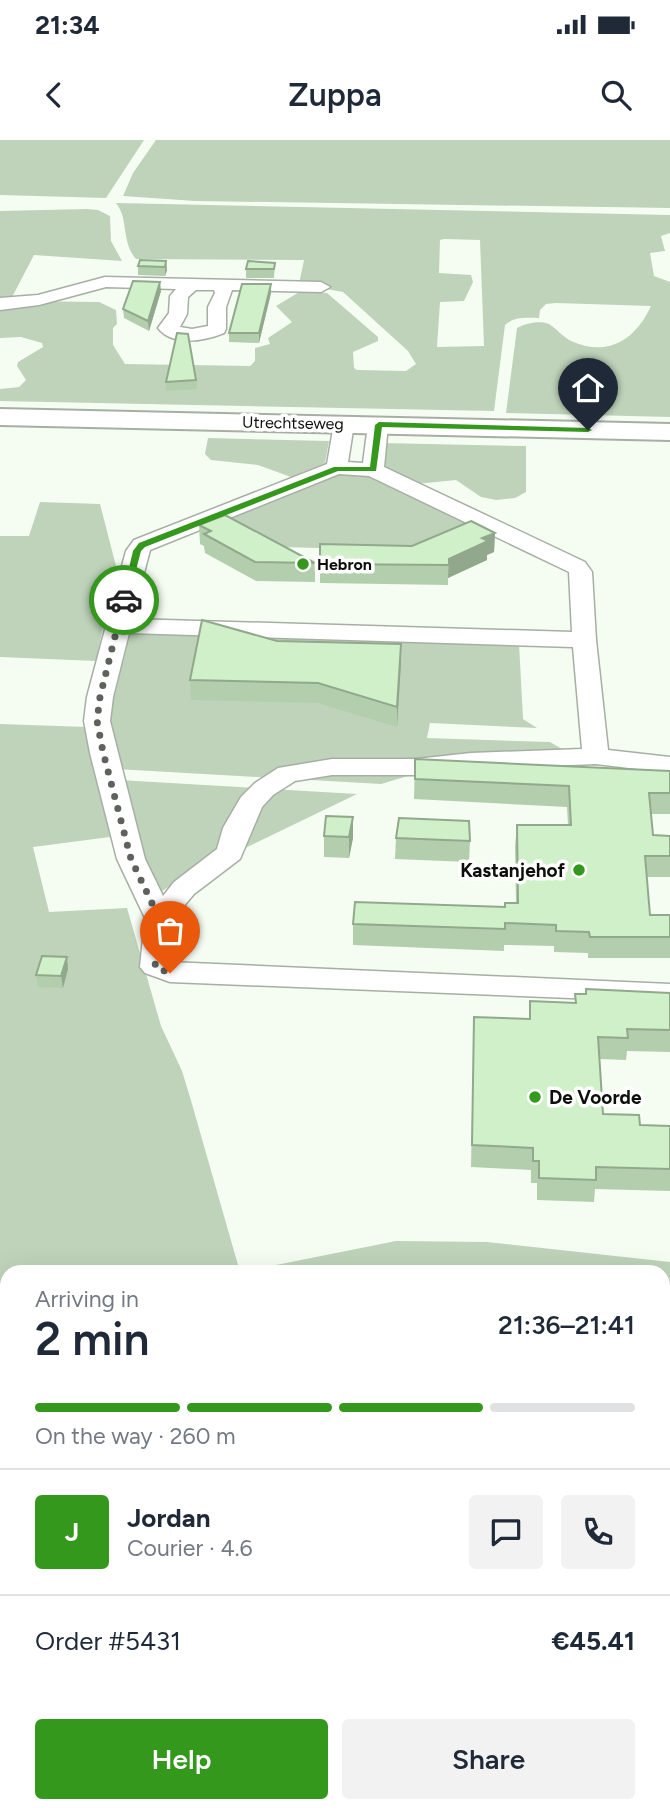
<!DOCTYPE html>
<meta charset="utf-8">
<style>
body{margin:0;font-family:Figtree,sans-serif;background:#f2f2f3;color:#1f2937;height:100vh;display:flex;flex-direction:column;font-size:26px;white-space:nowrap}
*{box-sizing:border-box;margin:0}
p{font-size:23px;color:#747a83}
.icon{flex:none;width:38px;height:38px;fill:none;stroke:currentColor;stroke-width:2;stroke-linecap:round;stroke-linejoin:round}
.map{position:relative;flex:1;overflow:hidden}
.drawer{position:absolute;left:0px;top:1125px;width:670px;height:548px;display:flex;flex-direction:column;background:#fff;border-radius:21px 21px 0 0;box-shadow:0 7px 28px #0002}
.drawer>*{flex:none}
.pin{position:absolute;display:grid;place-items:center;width:60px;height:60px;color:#fff;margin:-72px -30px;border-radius:50% 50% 50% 0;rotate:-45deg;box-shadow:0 0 7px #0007}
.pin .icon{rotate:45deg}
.courier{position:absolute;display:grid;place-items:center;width:70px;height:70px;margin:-35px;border:5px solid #34981d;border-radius:50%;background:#fff;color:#222;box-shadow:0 2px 9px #0007}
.head em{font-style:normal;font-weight:600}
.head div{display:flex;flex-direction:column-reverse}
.head{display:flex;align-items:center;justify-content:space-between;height:119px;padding:0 35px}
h1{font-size:46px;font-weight:600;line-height:52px}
.bar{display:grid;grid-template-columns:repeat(4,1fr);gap:10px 7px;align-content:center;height:84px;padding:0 35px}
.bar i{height:9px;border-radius:5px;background:#e0e1e3}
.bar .active{background:#34981d}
.bar p{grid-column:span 4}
.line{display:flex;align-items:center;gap:18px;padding:0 35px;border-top:2px solid #e0e1e3}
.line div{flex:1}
.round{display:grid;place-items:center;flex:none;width:74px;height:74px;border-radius:7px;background:#f2f2f3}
.primary-button{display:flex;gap:14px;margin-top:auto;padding:14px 35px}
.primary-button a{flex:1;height:80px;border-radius:7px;background:#34981d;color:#fff;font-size:28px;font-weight:600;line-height:80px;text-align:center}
.primary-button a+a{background:#f2f2f3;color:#1f2937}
.status{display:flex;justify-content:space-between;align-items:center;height:49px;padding:0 35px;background:#fff;direction:ltr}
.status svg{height:19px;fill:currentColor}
header{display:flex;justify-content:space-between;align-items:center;height:91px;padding:0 35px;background:#fff;font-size:32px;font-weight:600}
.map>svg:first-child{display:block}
.green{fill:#bed3ba;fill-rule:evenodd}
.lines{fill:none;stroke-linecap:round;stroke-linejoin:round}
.street-casing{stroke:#a7afa5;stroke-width:3}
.primary-casing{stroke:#a7afa5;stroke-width:4}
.street{fill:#fff;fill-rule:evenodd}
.primary{fill:#fff;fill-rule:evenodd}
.wall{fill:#b3cead}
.shaded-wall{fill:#92a88d}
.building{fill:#d0f0c9;stroke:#92a88d;stroke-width:2}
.route{fill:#34981d}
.done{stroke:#5e625d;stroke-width:7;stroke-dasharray:0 12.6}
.poi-dot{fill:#34981d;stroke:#fff;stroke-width:2.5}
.labels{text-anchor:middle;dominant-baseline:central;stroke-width:7;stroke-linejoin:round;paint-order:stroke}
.far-street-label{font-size:16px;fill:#0d0f0c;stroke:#fff}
.far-poi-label{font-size:16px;font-weight:bold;fill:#0d0f0c;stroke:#fff;text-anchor:start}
.poi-label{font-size:19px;font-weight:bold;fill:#0d0f0c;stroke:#fff;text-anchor:end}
</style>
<div class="status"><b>21:34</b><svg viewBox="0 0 49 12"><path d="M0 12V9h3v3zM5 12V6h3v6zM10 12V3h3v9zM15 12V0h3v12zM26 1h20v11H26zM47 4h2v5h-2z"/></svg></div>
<header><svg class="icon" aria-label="back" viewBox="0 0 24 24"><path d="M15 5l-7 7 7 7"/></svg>Zuppa<svg class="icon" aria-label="search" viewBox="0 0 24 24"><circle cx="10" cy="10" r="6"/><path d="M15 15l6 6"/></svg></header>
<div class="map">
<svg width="670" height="1672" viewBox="0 0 670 1672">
<rect width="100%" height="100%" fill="#f5fdf3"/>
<g class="green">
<path d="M0,0h144l-38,58 -106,-3z"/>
<path d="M156,0h514v68l-475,-7 -72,-5 10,-23z"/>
<path d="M116,63l554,12v18l-9,3 4,15 -15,2 4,23 16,6v135l-164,-4 11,-85c8,-5 24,-8 32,-4 8,5 14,13 22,17 37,17 65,-2 80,-35l-95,-3 -10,1 -6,6 -1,8c-12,0 -24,-2 -34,7l-11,86 -494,-10v-12l19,-2 7,-7 -9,-14 1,-4 25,-15 -1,-4 -21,-6 -21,1v-127l87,-2 11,1 12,6 1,25 11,20 -88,-6 -24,46 89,1 17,8 1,14 -4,4v17l12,19 125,2 5,-5v-13l15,-4 -2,-6 24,-16 -16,-16 25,-15 26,2 51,44v4l-25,11 1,16 3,2 49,1 10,-7 -8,-13 -65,-59 -44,-8 5,-24 -168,-1c-15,-17 -7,-40 -20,-56zM444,99l36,1 4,106 -47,1 3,-45 24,-1 9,-19 -2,-7 -32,-2 1,-33z"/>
<path d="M208,298l121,3 -4,22 -34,14 -33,-12 -47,-5 -6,-6z"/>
<path d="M380,303l146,3v46l-11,6 -19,2 -15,-3 -25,-17 -40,4 -37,-17z"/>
<path d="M336,332l31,1 103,49 -2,5 -60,23 -130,-3 -52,-27 6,-8z"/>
<path d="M40,362l60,2 16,62 -20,95 -96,-4v-121h29z"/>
<path d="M125,490l394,13 4,76 14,9 -107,-5 -3,15 123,4 29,17 -144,9 -54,16 -265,-15 -9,-38z"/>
<path d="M0,584l87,3 23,110 -77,10 16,65 78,-4 34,118 21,45 10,33 48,168h-233v114l-7,-17z"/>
<path d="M119,640l238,14 -178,86 -29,19z"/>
<path d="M396,1101l91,1 183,20v337l-7,2v-329h-395l-2,-5z"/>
<path d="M0,1316l7,18v234l-7,-5z"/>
<path d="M670,1491v181h-84l-6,-6h83v-173z"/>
<path d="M290,1666h240l6,6h-240z"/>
</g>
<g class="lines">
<g class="street-casing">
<g id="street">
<path d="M105,137l216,5 9,5 -9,5 -89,-2 -6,17v22l-2,4c-20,8 -51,14 -66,-5l11,-15 1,-17 6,-7 -70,-2 -67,18 -39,5v-12l38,-3zM196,150h18l1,3 -7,14v19l-16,3 -12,-2 7,-13 1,-17z"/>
<path d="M344,278l7,2 3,4 -6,38 15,1 5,-38 3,-4h14l3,4 -4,42 201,95 7,10 4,68 12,110 62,7v16l-74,-9 -125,5 -55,6h-84l-37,6 -22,14 -11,12 -22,52 -46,35 -21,25 -3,43 500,22v18l-500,-20 -25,-9 -5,-6 5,-49 -28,-59 -27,-106 -6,-32 3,-24 39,-146 8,-11 193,-76 7,-40 3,-4zM339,334l30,2 200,96 3,60 -440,-13 18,-69zM129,493l444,14 9,102 -111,4 -55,6h-84l-54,9 -23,15 -14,14 -18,31 -6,21 -43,33 -11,14 -18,-37 -35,-138 3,-24z"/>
</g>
</g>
<g class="primary-casing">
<path id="primary" d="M0,269l670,15v16l-670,-15z"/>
</g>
<use href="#street" class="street"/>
<use href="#primary" class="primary"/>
</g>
<g class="wall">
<path d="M166,121l1,9 -2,6 -27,-1v-9z"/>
<path d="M275,123l-1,15h-28v-9z"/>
<path d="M161,151l-12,40 -25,-13 -1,-9z"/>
<path d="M271,153l-12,50 -30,-1v-9z"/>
<path d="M196,240l1,9 -31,2v-9z"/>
<path d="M199,385l116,38v19l-59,-1 -51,-28 -1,-7 -4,-2z"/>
<path d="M495,393l-1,19 -7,3v5l-39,18v7l-128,-2v-39l92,2z"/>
<path d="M277,501l124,3 -4,83 -79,-24 -127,-3 -1,-20z"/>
<path d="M415,619l255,12v43h-19l2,21 17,1v41h-23l3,38h20v43h-82v-5l-34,-1v-6l-50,-1v6l-151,-6v-21l152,-17 11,-4 -1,-57 2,-21h51l-1,-18 -153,-8z"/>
<path d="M353,677v21l-4,20 -25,-1v-21z"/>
<path d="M396,698l74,3 -1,21 -74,-3z"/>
<path d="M67,817l1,12 -5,19 -25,-1 -2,-12z"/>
<path d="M586,849l84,4v59l-43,-1 -1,9 -27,-1 4,55 37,11 30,1v65l-75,-2 -1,13 -57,-2v-17h-6v-13l-60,-3 3,-150 55,2 1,-18 45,2v-9h10z"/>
</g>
<g class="shaded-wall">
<path d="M166,121l1,9 -2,6v-9z"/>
<path d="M160,142l1,9 -12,40 -1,-10z"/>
<path d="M271,144v9l-12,50v-10z"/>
<path d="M495,393l-1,19 -7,3v5l-39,18 1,-19 33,-21z"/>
<path d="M401,504v20l-4,63v-20z"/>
<path d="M353,677v21l-4,20v-21z"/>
<path d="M67,817l1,12 -5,19 -2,-12z"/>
</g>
<g class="building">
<path d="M140,120l26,1 -1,6 -27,-1z"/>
<path d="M248,121l27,2 -1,6h-28z"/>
<path d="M133,141l27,1 -12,39 -25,-12z"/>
<path d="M242,144h29l-12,49h-30z"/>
<path d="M177,193l11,1 8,46 -30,2z"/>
<path d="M225,375l90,48 -60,-1 -51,-28 7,-3 -12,-6z"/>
<path d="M471,381l24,12 -13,5 6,3 -39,18v6l-129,-1v-20l92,2z"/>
<path d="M202,480l75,21 124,3 -4,63 -79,-24 -128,-3z"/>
<path d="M415,619l255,12v22h-21l4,42 17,1v20h-25l5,59h20v22h-80l-1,-5 -33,-1v-6l-51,-2v6l-152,-5 2,-22 150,5v-4h13l-1,-78h54l-2,-39 -154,-7z"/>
<path d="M326,676l27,1 -4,20 -25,-1z"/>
<path d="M399,678l70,3 1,20 -74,-3z"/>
<path d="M42,816l25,1 -6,19 -25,-1z"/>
<path d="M586,849l84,4v37l-43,-1 1,9 -30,-1 5,77 36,1 1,10 30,1v43l-74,-2v13l-57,-2v-17h-6v-13l-61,-3 2,-128 56,2v-18l46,2 -1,-9h11z"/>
</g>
<path class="route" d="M379,282l209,6 4,2 -4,2 -206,-5 -6,44h-38l-193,76 -4,4 -13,49 -7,2 12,-51 6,-8 195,-76h36l5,-42z"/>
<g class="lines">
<path class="done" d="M124,460l-24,97 -3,24 6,31 28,107 28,59 -4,49 15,6"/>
</g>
<g class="poi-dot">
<circle cx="303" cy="424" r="7"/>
<circle cx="579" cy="730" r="7"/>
<circle cx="535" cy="957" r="7"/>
</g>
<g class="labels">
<g class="far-street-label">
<text transform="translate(293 283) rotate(1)">Utrechtseweg</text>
</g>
<g class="far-poi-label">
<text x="317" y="424">Hebron</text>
</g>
<g class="poi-label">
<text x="565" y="730">Kastanjehof</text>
<text x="549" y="957" text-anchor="start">De Voorde</text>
</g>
</g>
</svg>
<div class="pin" style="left:170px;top:833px;background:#ea580c"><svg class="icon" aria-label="bag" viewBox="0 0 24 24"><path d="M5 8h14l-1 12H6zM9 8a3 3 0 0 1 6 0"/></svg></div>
<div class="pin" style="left:588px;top:290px;background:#1f2937"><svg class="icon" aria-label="home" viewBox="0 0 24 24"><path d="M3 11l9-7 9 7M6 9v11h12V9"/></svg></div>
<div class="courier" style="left:124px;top:460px"><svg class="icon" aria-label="car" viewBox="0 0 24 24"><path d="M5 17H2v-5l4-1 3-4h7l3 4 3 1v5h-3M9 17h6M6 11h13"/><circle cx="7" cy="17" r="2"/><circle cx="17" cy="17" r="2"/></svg></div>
<section class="drawer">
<div class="head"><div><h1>2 min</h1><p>Arriving in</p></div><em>21:36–21:41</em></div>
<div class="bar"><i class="active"></i><i class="active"></i><i class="active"></i><i></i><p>On the way · 260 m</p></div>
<div class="line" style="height:126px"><b class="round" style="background:#34981d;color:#fff">J</b><div><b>Jordan</b><p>Courier · 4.6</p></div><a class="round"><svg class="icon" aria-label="chat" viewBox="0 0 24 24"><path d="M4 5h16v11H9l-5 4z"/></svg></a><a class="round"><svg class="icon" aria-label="phone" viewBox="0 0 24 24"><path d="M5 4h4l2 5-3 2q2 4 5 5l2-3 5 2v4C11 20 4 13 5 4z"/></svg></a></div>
<div class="line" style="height:91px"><div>Order #5431</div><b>€45.41</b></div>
<div class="primary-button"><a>Help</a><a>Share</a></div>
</section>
</div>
